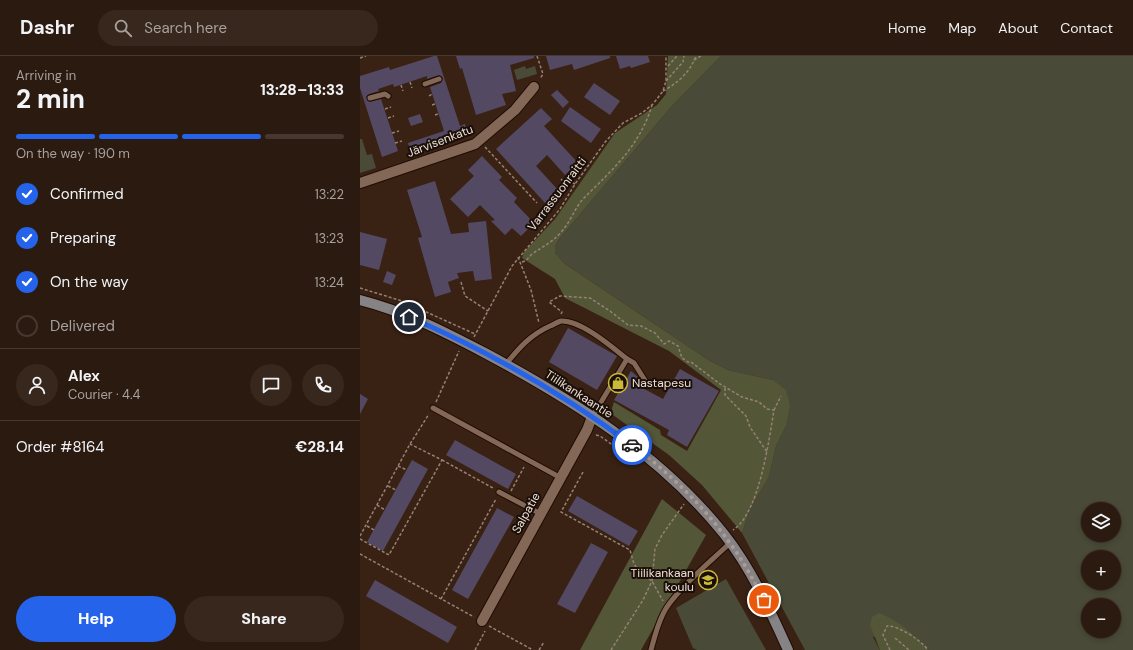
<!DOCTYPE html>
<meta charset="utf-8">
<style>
body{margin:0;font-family:"DM Sans",sans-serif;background:#37271d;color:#f1f3f6;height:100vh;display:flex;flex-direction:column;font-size:15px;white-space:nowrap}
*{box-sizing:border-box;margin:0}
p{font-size:13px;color:#a6a19e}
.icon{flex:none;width:22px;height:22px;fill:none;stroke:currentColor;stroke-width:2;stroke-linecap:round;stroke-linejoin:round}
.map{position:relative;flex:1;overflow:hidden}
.panel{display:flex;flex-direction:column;background:#2b1a0f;width:360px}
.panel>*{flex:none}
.tools{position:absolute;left:721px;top:446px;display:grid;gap:8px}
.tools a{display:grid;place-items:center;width:40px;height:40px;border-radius:50%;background:#2b1a0f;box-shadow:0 2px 6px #0003,0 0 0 1px #47382f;font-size:20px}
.pin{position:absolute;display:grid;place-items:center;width:34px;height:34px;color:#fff;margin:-17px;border:2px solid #fff;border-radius:50%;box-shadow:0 1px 4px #0007}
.courier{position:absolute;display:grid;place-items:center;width:40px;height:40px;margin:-20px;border:3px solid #2563eb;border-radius:50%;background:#fff;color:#222;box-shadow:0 1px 5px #0007}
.summary em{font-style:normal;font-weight:800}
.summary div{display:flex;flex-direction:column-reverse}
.summary{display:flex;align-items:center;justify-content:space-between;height:68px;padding:0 16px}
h1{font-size:26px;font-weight:800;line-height:30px}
.bar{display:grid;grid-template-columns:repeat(4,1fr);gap:6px 4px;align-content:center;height:48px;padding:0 16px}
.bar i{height:5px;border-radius:3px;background:#47382f}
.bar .active{background:#2563eb}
.bar p{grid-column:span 4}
.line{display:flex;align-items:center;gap:10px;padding:0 16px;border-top:1px solid #47382f}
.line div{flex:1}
.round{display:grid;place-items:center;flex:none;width:42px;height:42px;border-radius:21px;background:#37271d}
ol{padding:0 16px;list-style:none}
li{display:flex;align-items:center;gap:12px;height:44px}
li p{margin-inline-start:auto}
li .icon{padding:4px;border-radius:50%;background:#2563eb;color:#fff;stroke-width:4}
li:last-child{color:#a6a19e}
li i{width:22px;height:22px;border:2px solid #47382f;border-radius:50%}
.action{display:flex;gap:8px;margin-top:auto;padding:8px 16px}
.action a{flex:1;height:46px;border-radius:24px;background:#2563eb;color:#fff;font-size:16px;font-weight:800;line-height:46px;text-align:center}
.action a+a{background:#37271d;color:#f1f3f6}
header{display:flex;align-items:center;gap:24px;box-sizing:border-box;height:56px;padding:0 20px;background:#2b1a0f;border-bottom:1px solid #47382f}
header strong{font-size:19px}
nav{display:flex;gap:22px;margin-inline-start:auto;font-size:14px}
.search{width:280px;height:36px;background:#37271d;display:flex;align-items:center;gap:10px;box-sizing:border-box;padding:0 14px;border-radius:22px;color:#a6a19e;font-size:15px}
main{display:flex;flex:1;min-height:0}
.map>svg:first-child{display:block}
.green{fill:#494b38;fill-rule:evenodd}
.forest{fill:#535637}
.building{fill:#544963}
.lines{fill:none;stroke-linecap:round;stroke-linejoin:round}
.lane-casing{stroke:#200b01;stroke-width:7}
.street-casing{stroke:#200b01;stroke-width:12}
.secondary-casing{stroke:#200b01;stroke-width:12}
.path{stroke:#958276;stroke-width:1.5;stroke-dasharray:3 2;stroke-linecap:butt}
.lane{stroke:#836857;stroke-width:5}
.street{stroke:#836857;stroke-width:10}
.secondary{stroke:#858386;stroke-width:10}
.done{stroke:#af9c91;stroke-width:4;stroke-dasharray:0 7.2}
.route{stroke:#2563eb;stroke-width:5}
.labels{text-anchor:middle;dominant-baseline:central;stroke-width:4;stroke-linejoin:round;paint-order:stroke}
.street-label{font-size:12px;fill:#eeded4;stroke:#190f08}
.poi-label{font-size:12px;fill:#eeded4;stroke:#190f08;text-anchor:start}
</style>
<header>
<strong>Dashr</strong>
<div class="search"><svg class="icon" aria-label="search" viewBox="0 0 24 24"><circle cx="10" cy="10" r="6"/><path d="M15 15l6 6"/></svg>Search here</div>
<nav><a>Home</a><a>Map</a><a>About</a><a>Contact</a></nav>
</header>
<main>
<section class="panel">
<div class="summary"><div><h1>2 min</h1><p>Arriving in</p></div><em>13:28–13:33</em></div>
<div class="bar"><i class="active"></i><i class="active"></i><i class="active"></i><i></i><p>On the way · 190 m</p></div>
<ol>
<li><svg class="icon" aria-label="check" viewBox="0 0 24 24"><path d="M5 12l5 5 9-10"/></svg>Confirmed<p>13:22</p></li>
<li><svg class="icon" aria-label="check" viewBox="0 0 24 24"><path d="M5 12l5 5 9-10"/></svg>Preparing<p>13:23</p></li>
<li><svg class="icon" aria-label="check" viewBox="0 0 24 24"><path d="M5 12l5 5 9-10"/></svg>On the way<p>13:24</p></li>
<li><i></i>Delivered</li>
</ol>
<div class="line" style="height:72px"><a class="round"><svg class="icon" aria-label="person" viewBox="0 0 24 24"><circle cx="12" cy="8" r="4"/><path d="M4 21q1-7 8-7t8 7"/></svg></a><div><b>Alex</b><p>Courier · 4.4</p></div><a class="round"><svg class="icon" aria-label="chat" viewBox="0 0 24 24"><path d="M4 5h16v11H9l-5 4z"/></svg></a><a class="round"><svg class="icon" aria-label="phone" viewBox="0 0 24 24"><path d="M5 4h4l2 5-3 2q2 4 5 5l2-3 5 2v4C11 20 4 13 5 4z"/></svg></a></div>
<div class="line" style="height:52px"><div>Order #8164</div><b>€28.14</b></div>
<div class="action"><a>Help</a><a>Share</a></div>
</section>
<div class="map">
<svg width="773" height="594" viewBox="0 0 773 594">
<rect width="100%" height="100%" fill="#392214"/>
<g class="green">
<path d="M361,0h412v594h-204l-16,-15 -40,2 7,13h-75l-63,-117 8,-24 19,-32 7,-31 10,-20 -13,-46 -45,-10 -18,-9 -145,-97 -10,-11v-7l4,-7 113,-133zM728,453h26v26h-26zM728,501h26v26h-26zM728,549h26v26h-26z"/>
<path d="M165,10l1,3 9,-3 2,8 -20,6 -3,-10z"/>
<path d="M0,83h2l5,16 5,-1 4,14 -16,5z"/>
<path d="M366,523l40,71h-69l-4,-2 -17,-40z"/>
</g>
<g class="forest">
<path d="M308,0h53l-49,50 -113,133 -4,7v7l10,11 145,97 18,9 45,10 13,10 4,15 -4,21 -10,20 -7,31 -19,32 -8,24 -40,-48 -33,-30 -56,-40 -1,-7 2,-6 46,28 1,5 26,16 34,-61 -52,-39 -104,-53 -10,-19 -33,-21 2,-6 31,-33 60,-86 42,-28 9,-11z"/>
<path d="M302,443l44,36 -65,115h-61z"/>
<path d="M519,557c19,7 35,22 50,37h-49l-10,-25 2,-8z"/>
</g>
<g class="building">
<path d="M74,0h3l23,70 5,-2 2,9 -57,18 -2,-8 36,-12 -14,-44 11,-4 2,-5 -4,-3 -12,4v-3l-33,11 -1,-3 -15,5 1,2 -10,3 -3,3 3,5 12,-3 17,52 -16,6 -22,-69v-12l29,-9 1,3z"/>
<path d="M96,0h78v2l-24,7 6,26 -14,3 4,11 -30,10 -14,-47 -2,1z"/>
<path d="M186,0h64v2l-36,12 -2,-6 -22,6z"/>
<path d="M256,0h32l2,6 -19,6 -1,-2 -10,3z"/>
<path d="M234,27l26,18 -10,14 -26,-18z"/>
<path d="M197,34l12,12 -6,6 -12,-13z"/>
<path d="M210,51l31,22 -10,14 -30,-22z"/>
<path d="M181,52l11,11 -8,7 34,37 -13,12 -18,-20 -11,11 23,25 -14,12 -49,-54z"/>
<path d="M60,58l3,8 -12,4 -3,-8z"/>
<path d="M122,100l20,21 -3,3 18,18 -3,4 20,21 -13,13 -9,-8 -7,7 -14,-14 4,-1 -15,-15 -12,12 -18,-18 24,-23 -6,-6z"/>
<path d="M75,125l16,53 18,-2 -1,-9 18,-2 6,58 -17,2 -2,-10 -16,2 2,5 -11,4 3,10 -16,5 -17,-59 4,-1 -15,-47z"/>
<path d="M0,176l27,7 -8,31 -19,-5z"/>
<path d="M27,215l9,4 -4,10 -9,-3z"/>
<path d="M208,272l49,28 -20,34 -48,-28z"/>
<path d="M320,313l39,22 -32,56 -20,-12 2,-5 -55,-30 17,-29 8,7 -4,6 28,15z"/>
<path d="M0,338l8,5 -8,15z"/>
<path d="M95,384l61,34 -8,15 -62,-34z"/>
<path d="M52,404l16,9 -45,82 -16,-9z"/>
<path d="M217,440l61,35 -9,15 -61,-35z"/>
<path d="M137,452l17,9 -46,82 -16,-9z"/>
<path d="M231,487l17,9 -33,61 -18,-9z"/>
<path d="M15,524l82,47 -9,16 -82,-47z"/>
</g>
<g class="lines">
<g class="lane-casing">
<g id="lane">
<path d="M65,28l14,-5"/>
<path d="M10,42l15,-4 3,2"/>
<path d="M267,303l7,4 12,19"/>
<path d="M146,308c13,-16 24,-29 44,-38 3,-1 7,-4 11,-5 20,-1 51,26 66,38l-35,58"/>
<path d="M73,352l128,70"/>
<path d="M139,436l42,22"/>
<path d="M291,594c4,-15 9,-34 18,-46 17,-23 41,-42 61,-61"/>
</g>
</g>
<g class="street-casing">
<g id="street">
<path d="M0,127l115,-39 40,-34 19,-23"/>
<path d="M122,565l105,-191 5,-13"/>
</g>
</g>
<g class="secondary-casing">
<path id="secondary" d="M0,244c44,11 85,32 125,53 88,47 176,102 239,181 27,34 46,76 64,116"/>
</g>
<g class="path">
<path d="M177,0l6,18 -3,5"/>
<path d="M0,2l6,-2"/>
<path d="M334,4l7,-4"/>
<path d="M308,10l9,-10"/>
<path d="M306,25l17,-19 1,-6"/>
<path d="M50,26l2,6"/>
<path d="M41,29l2,6"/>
<path d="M303,35c15,-8 27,-19 33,-35"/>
<path d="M69,40l3,-2"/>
<path d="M72,49l3,-1"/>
<path d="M25,53l6,-2"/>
<path d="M75,59l3,-1"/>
<path d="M28,62l6,-2"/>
<path d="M32,77l7,-2"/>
<path d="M35,87l7,-2"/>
<path d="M125,91l52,56"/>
<path d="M201,123l6,6 4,-3 4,2"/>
<path d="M158,201l13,33 8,33"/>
<path d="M162,206c5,-1 6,-4 9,-7 12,-9 21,-12 31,-24 9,-10 13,-24 22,-33 28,-28 56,-52 68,-93"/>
<path d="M101,226l4,14 23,15"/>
<path d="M0,232l42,13 73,33"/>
<path d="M201,258l1,-2 -13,-10 11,-6 30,2 20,13 18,14 13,1 14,7 9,11 5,-3 9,5 4,12 6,4h3l29,22 22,13 17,5 8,7 7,1c-5,30 -15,104 -41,120"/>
<path d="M114,281l38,-71 48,-57 15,-25 31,-43 17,-18 19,-10 11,-9 10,-13 3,-10v-25"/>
<path d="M365,332v7l21,21 4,11 17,25"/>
<path d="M76,346l23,-51"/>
<path d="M414,354l7,-14"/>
<path d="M236,379l4,1 32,23"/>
<path d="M82,404l51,28"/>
<path d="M38,410l9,4"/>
<path d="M223,416l-22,40 69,38 4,14 5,7 13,10 11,20"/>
<path d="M28,430l8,4"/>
<path d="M151,435l13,-24"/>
<path d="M17,449l8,5"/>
<path d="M7,470l7,4"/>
<path d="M0,480l50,-92 19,-30"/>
<path d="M0,483l29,16 53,-95 -32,-16"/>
<path d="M0,498l114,63"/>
<path d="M81,543l55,-100"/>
<path d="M129,570l44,24"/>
<path d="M535,582l14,12"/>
<path d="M115,594l10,-19"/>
<path d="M179,594l5,-8"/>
<path d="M251,594l32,-50 9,-19 3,-32 7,-14 22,-31"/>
<path d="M530,594l-7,-15 4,-9c11,-1 35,15 41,24"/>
</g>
<use href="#lane" class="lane"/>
<use href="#street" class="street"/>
<use href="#secondary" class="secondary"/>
</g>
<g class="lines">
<path class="done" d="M272,389c36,27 71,60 97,97 14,18 24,38 35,58"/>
<path class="route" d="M49,261c79,34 154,77 223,128"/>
</g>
<defs>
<g id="shop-ring" transform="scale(1)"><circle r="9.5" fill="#190f08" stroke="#cbb939" stroke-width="1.5"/><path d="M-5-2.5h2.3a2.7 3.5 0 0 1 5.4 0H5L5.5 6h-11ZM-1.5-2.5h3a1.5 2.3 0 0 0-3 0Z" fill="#cbb939"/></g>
<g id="school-ring" transform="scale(1)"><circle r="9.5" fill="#190f08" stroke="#cbb939" stroke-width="1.5"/><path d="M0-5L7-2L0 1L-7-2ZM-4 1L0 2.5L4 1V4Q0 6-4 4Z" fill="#cbb939"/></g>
</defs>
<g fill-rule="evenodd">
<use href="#shop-ring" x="258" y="327"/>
<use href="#school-ring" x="348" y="524"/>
</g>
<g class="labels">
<g class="street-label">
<text transform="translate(80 85) rotate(-21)">Järvisenkatu</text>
<text transform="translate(197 138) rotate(-53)">Varrassuonraitti</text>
<text transform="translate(219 338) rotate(33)">Tiilikankaantie</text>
<text transform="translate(166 457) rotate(-61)">Salpatie</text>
</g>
<g class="poi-label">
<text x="272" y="327">Nastapesu</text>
<text x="334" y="517" text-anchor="end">Tiilikankaan<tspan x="334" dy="14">koulu</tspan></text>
</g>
</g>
</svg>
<div class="tools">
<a><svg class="icon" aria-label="layers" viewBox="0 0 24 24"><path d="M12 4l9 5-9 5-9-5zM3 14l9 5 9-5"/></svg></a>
<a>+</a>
<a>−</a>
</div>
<div class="pin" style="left:404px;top:544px;background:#ea580c"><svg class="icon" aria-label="bag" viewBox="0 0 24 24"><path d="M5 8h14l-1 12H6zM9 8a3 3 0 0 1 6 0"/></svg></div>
<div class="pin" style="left:49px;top:261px;background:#1f2937"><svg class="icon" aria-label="home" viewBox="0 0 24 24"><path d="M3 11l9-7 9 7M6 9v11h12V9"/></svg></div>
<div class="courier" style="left:272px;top:389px"><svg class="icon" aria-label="car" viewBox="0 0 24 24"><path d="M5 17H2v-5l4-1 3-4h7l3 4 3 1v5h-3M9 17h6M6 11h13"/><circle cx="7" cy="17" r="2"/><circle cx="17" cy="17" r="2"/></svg></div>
</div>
</main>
